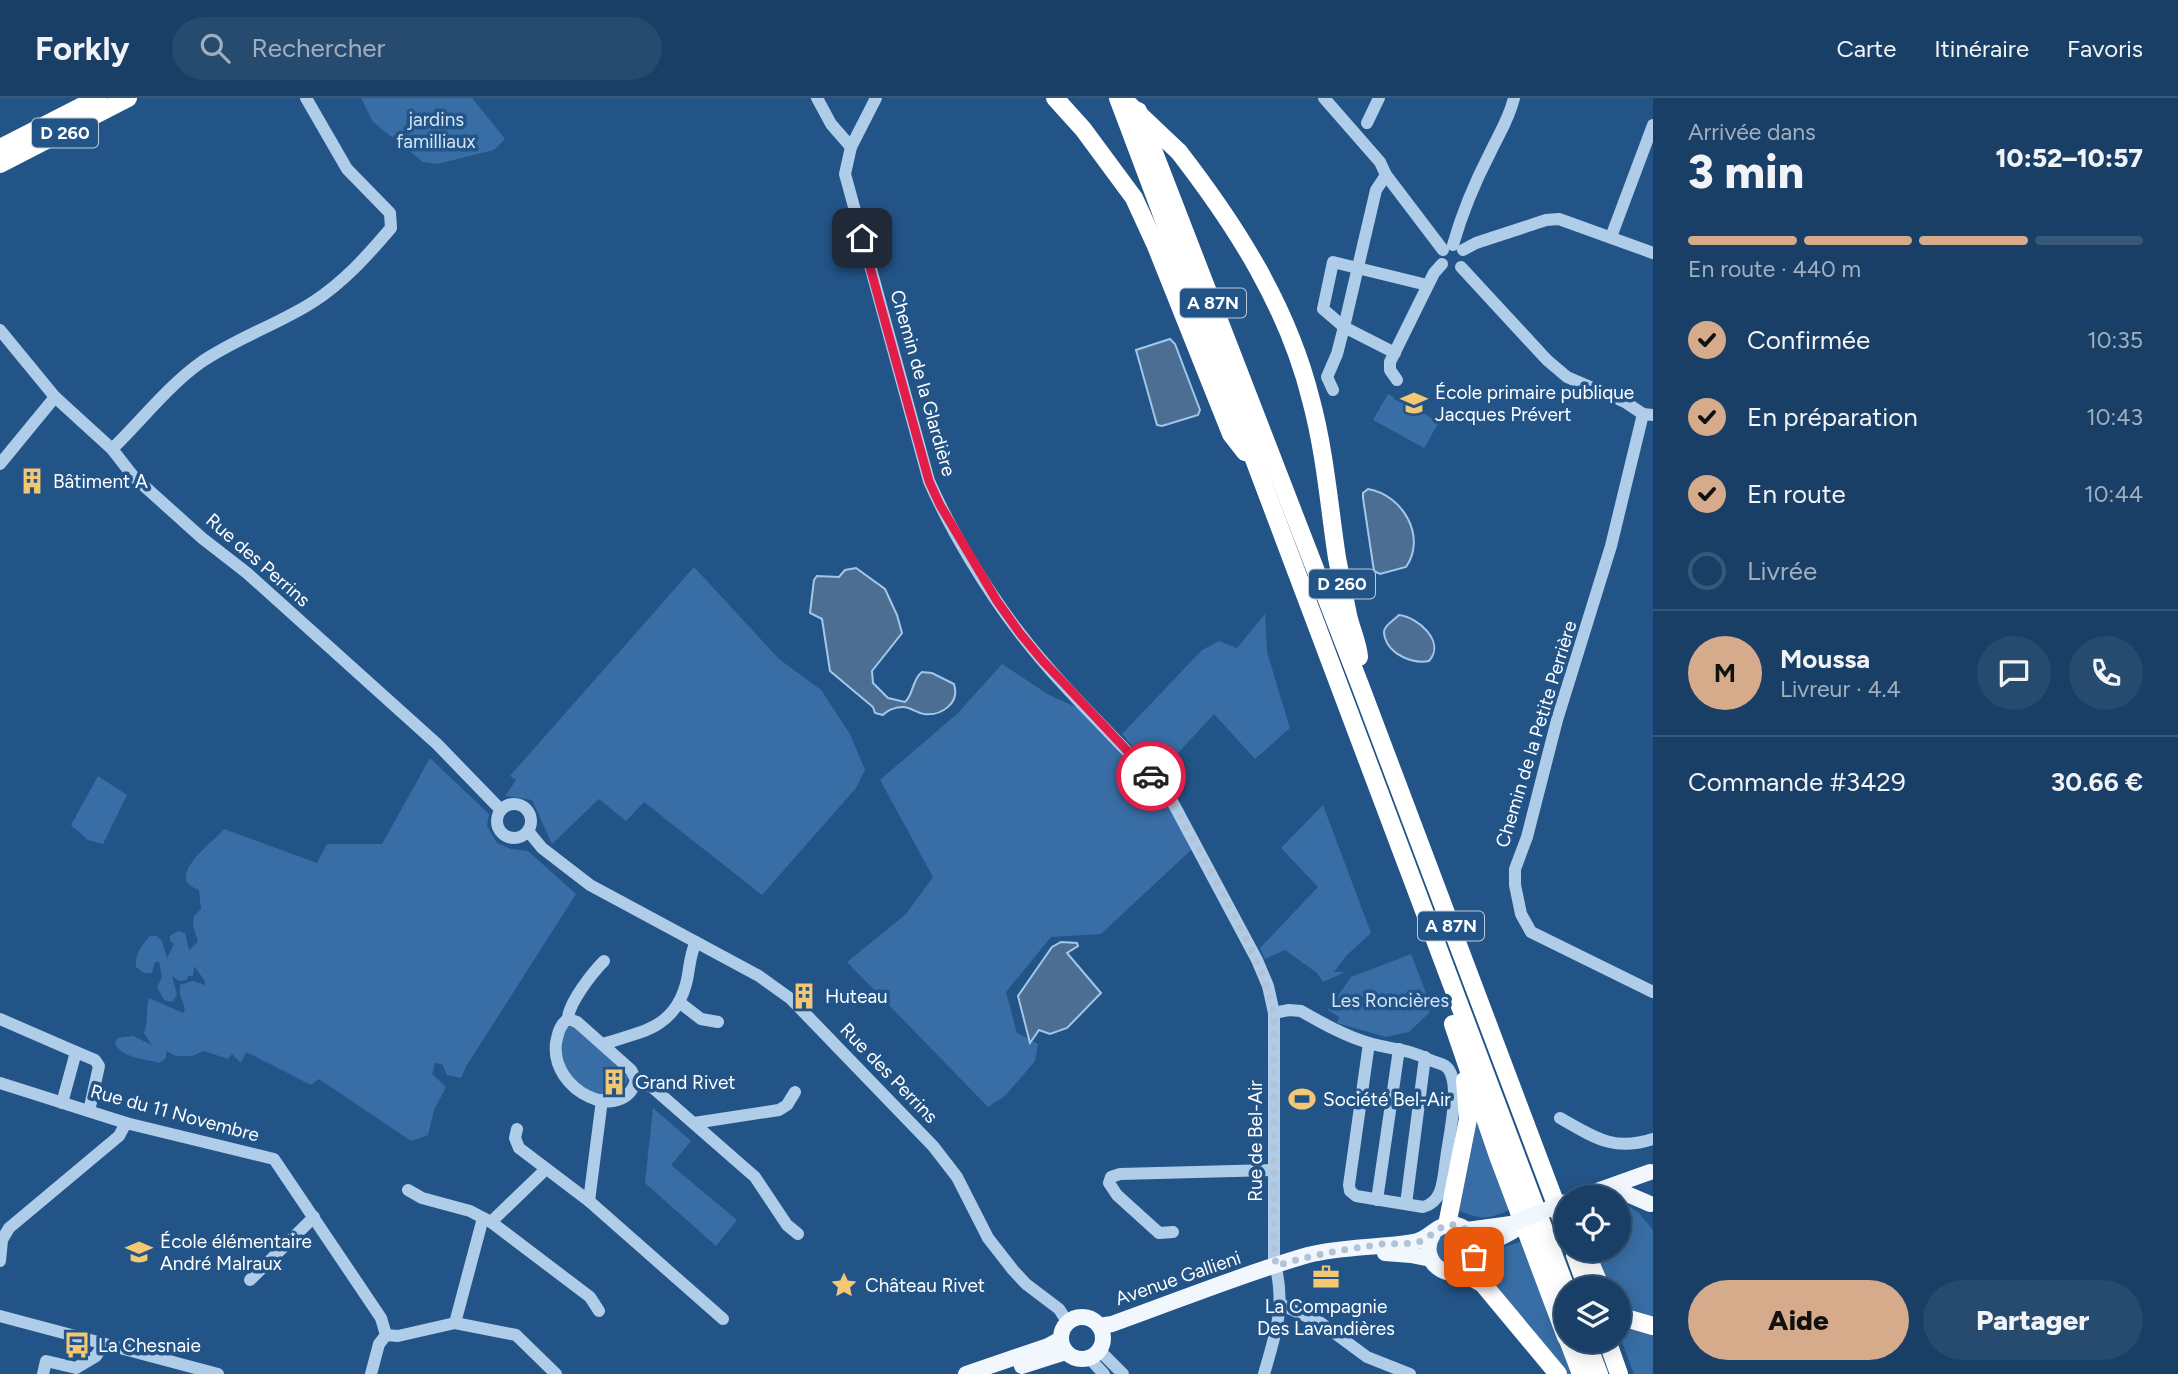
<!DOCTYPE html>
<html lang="fr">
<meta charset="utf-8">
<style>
body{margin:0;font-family:Figtree,sans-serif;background:#274a6f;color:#f1f3f6;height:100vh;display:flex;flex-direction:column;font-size:26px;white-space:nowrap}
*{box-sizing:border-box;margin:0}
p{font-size:23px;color:#9fafbf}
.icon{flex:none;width:38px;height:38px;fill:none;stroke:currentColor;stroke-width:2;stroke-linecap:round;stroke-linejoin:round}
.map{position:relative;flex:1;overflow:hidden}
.drawer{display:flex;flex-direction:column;background:#1a3f66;width:525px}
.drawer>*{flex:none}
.tools{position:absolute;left:1554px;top:1087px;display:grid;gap:14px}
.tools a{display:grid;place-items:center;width:77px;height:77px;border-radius:50%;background:#1a3f66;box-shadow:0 4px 18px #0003,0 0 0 2px #38587a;font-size:35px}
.pin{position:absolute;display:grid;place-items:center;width:60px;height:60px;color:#fff;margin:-30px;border-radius:14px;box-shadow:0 4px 10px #0006}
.courier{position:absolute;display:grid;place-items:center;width:70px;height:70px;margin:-35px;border:5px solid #e11d48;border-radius:50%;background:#fff;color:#222;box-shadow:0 2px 9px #0007}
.summary em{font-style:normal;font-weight:800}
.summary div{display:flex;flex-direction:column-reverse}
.summary{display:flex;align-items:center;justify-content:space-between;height:119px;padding:0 35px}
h1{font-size:46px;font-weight:800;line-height:52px}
.bar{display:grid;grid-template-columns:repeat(4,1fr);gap:10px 7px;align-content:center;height:84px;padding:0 35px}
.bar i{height:9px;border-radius:5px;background:#38587a}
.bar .current{background:#d6ab8b}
.bar p{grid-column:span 4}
.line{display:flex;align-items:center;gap:18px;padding:0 35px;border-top:2px solid #38587a}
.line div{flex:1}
.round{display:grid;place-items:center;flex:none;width:74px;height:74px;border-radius:37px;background:#274a6f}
ol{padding:0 35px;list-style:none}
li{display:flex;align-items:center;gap:21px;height:77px}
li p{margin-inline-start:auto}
li .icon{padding:7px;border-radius:50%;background:#d6ab8b;color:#111;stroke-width:4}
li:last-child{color:#9fafbf}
li i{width:38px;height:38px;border:4px solid #38587a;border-radius:50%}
.primary-button{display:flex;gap:14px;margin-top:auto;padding:14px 35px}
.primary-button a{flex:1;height:80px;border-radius:42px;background:#d6ab8b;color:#111;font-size:28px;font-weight:800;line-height:80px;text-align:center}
.primary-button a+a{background:#274a6f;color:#f1f3f6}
header{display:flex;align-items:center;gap:42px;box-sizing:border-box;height:98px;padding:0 35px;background:#1a3f66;border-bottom:2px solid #38587a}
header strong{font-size:33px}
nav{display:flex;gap:38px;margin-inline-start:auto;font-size:24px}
.search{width:490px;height:63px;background:#274a6f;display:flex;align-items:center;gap:18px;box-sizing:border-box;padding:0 24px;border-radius:38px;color:#9fafbf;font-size:26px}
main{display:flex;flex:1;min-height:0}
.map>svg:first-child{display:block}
.green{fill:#386ea5}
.water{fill:#4c6e93;stroke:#a3c7ea;stroke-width:2}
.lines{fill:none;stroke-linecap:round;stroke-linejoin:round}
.minor{stroke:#afcce9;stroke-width:12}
.major{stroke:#f2f7fe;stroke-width:16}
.highway{stroke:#fff;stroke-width:18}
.major-bridge{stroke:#f2f7fe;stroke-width:16}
.highway-bridge{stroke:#fff;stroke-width:18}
.done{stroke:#b2c3d5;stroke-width:7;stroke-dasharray:0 12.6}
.route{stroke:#e11d48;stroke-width:9}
.labels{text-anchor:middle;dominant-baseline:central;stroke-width:7;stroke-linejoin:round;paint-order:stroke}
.shield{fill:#235488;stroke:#bdccdb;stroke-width:2}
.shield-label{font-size:18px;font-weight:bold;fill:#fff}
.park-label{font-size:19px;fill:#d3e5f7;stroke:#235488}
.street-label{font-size:19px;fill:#fff;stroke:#235488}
.poi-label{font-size:19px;fill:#fff;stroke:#235488;text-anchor:start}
</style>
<header>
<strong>Forkly</strong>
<div class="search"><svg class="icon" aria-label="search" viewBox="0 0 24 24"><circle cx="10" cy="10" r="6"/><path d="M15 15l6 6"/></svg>Rechercher</div>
<nav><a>Carte</a><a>Itinéraire</a><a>Favoris</a></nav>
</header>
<main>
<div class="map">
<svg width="1653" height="1276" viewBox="0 0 1653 1276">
<rect width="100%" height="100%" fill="#235488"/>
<g class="green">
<path d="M361,0h111l33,41 -11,11 -57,14 -14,-2 -50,-40z"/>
<path d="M1388,296l51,28 -15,26 -51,-28z"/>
<path d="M694,469l85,92 42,31 29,44 15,36 -9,18 -94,107 -118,-93 -18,19 -27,-22 -47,45 -20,-44 -27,-4 11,-16 -6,-4z"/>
<path d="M1265,516l2,38 23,76 -35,31 -41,-45 -57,62 -35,-42 80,-84 17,-9 18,7z"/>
<path d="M1002,566l47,31 45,20 66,71 31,64 -90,84 -50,3 -45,55 11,41 21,11 -3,17 -30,35 -17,11 -141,-145 59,-48 27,-37 -53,-97 78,-67z"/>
<path d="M430,660l59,56 -2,12 10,17 14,6 17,2 48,43 -109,171 -6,13 -14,-3 -5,-11 -7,-1 -3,11 14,13 -12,23 -6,25 -17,6 -92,-62 -8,6 -65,-33 -5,11 -9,-9 -4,5 -24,-8 -12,5h-16l-10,-5v7l-7,5c-14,-4 -38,-5 -44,-20l2,-5 16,-2 19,9 -8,-12c5,-13 1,-22 5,-35l34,15 2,-4 -5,-15v-9l12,-4 13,4v-4l-11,-15 -1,10h-5l-1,4 -8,1 -7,-5 5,19 -5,7 -8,-2 -7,-13 5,-10 -3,-15h-4l-3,11h-8l-8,-6c-1,-15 6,-21 14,-31h7l5,5 5,17 7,-14 -4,-3v-5l8,-5 7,2 4,17 9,-8 -5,-17 1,-9 7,-7 -2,-19c-37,-12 14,-47 25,-61l93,34 10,-19h55z"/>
<path d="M98,678l29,19 -24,49 -15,-4 -17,-15z"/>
<path d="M1323,707l48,128 -25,23 -12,16h11l-22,10 -6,-9 -32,-23 -20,9 -5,-11 58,-61 -37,-39z"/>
<path d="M1411,856l19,49 -1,10 -20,19 -23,5 -49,-14 2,-6 -11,-7 23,-33z"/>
<path d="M567,929h8l50,42 3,10 -5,11c-30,16 -67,-15 -63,-47 1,-5 5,-11 7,-16z"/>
<path d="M653,1010l38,33 -20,24 66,55 -21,26 -71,-63z"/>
<path d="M1476,1020l36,91c-26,11 -29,11 -55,1z"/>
<path d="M1623,1105l15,9 15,18v88l-19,-5 -15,-10v-15h-10l-16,-38h26v-45z"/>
<circle cx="1452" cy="1150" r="16"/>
<path d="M1524,1143l52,133h-12l-86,-97 15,-27z"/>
<path d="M1619,1222l34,11v43h-19l-15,-40z"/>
</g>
<g class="water">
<path d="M1170,241l5,5 25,66 -2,5 -36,11 -5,-1 -21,-75z"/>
<path d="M1368,391c35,6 59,48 38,78l-26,7 -6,-3 -11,-73v-5z"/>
<path d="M856,470l29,21 12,26 5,18 -30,38 1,12 15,15 17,4c9,-8 7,-23 17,-30l10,1 22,11c6,19 -12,32 -30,30 -7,-1 -14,-7 -21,-7 -7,0 -16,3 -20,8l-8,-2 -2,-6 -43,-36 -8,-52 -12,-6 4,-33 3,-4 22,1 6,-7z"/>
<path d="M1399,517c19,2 47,27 30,46 -16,3 -39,-6 -44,-23 -1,-5 -2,-7 1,-11 3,-4 9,-8 13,-12z"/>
<path d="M1061,844l16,1 1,3 -11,7 34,40 -34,35 -17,6 -11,-4 -9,13 -12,-47 34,-49z"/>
</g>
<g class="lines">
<g class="minor">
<path d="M817,0l14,26 20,23"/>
<path d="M876,0l-25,49 -6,27 84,307c22,50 57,108 90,151 42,55 94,103 141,154l12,15 85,159 11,26 6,27v246c12,46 3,70 -10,115"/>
<path d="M1324,0l56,64 6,13 57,75"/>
<path d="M1367,25l12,-25"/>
<path d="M1386,77l-10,15 -32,137 51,26"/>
<path d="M1611,139l42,-112"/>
<path d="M1453,147c9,-32 22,-63 37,-92 9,-19 19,-34 24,-55"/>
<path d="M1463,152l13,-7 70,-23 13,-1 94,34"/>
<path d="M1461,169l86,93 20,17 58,25 18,12 10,1"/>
<path d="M0,232l55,67 57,52 21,27 69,62 45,35 190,171 64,66"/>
<path d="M1397,282l-7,-10v-8l44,-89 8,-9"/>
<path d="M1333,292l-6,-13 10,-23 7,-27 -21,-18 10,-47 94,23"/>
<path d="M1643,316l-32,132 -54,174 -30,117 -12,32v16l6,29 10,18 122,60"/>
<path d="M112,351c29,-28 55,-62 88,-86 36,-25 77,-38 113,-61 31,-20 54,-46 78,-74l-1,-15 -43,-44 -41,-71"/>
<path d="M0,366l55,-67"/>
<circle cx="514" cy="723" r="17"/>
<path d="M528,733l14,17 48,37 169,91 32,23 142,147 24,31 31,61 25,32 13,14 33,25 9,14"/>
<path d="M604,863c-12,12 -36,43 -36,58 -8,5 -10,14 -12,24 -6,49 68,82 80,37"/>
<path d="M679,904l22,17 17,3"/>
<path d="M1274,915l15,-3 12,1c21,12 44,25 68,32 23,7 38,5 61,17 9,4 17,3 21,14 8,20 -2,62 -5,85 -3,18 -2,43 -23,48l-67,-11 -6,-5 -1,-6 20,-142"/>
<path d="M0,921l76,33 -14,51"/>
<path d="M568,921l9,3 54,48 5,10 16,7 103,90 32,48 11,9"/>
<path d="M603,946c37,-12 71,-15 83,-60 4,-15 3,-28 10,-42"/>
<path d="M76,954l19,8 4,6 -10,45"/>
<path d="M0,985l126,40 148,36 107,159 5,17 -7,9 -8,30"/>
<path d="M1560,1020c34,19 53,34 93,21"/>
<path d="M694,1025l85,-13 8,-5 8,-13"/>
<path d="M517,1031l-2,9 4,10 70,53 134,118"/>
<path d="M408,1092l14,8 48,13 21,11 99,75 9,14"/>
<path d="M1377,1102l22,-151"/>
<path d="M589,1103l13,-101"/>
<path d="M1406,1106l19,-147"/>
<path d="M491,1124l54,-52"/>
<path d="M1173,1134l-14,1 -42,-38 -8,-12 2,-6 9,-3 154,-4"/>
<path d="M0,1163l2,-21 7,-12 110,-92 7,-13"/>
<path d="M250,1182l64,-63"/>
<path d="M1280,1206l41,19 46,34 43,17"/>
<path d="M0,1218l218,58"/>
<path d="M455,1225l28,-105"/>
<path d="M386,1237l12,1 57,-13 61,12 40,39"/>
<path d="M1099,1252l24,24"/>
<path d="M1089,1260l15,16"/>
<path d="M43,1276l3,-13 30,7 20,-12 7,-11"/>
</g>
<g class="major">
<path d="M1580,1099l70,-25"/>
<path d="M1605,1099l22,-3 23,10"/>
<path d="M1467,1132l44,-6"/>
<path d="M1476,1153l37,-20"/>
<path d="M1385,1155l26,2 20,4"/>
<circle cx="1082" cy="1240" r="21"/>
<path d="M1099,1228l13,-2c65,-23 130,-50 196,-69 35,-9 71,-7 106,-13 13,-2 20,-14 32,-17 22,-5 38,21 25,38 -19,24 -55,-1 -38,-29"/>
<path d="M1022,1268l44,-14"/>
<path d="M966,1276l82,-28 13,-7"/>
</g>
<g class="highway">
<path d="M1055,0l28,31 51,69 22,48 75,188 14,18"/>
<path d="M1118,0l448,1190"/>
<path d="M1138,13l222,574 206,546"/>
<path d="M0,50l98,-50"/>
<path d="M1179,54c58,75 109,155 132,248 14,52 18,105 26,158 4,19 7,38 11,57 3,14 10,28 11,42"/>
<path d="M0,66l128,-66"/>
<path d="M1453,926l45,132 68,181"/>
<path d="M1447,1127l21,-106 -3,-39"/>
<path d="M1585,1152l16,38"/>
<path d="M1575,1157l12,33"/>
<path d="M1461,1173l22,13 75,90"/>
<path d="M1619,1214l10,7 24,7"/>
<path d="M1568,1242l13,34"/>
<path d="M1586,1242l13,34"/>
<path d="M1607,1242l12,34"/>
</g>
<path class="major-bridge" d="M1511,1126l55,-22"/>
<path class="highway-bridge" d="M1122,0l57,54"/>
</g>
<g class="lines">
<path class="done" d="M1151,678c27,29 43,66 62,100 23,45 50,88 61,137v234l2,19c35,-11 70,-17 107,-22 12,-1 26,1 38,-3 12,-5 19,-18 33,-16 17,2 24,18 20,32"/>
<path class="route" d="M862,140l67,243 11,24 57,96 22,31 23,28 109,116"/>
</g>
<defs>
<g id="school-bare" transform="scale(2.1)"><path d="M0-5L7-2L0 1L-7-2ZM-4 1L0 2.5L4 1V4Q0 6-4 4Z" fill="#f4c872" stroke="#235488" stroke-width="2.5" paint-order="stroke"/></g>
<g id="building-bare" transform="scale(2.1)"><path d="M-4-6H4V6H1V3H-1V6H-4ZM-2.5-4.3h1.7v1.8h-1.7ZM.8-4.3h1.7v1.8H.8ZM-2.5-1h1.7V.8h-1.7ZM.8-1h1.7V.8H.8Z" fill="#f4c872" stroke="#235488" stroke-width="2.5" paint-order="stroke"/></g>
<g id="stadium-bare" transform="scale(2.1)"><path d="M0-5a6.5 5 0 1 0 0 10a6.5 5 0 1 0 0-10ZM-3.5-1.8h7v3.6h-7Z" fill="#f4c872" stroke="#235488" stroke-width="2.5" paint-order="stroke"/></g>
<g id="office-bare" transform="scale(2.1)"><path d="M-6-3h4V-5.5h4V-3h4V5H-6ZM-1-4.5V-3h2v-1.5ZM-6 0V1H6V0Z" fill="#f4c872" stroke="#235488" stroke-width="2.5" paint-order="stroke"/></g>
<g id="sight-bare" transform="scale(2.1)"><path d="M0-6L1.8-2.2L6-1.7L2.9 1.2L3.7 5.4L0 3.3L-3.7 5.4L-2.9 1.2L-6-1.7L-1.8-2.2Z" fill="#f4c872" stroke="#235488" stroke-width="2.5" paint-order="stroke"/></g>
<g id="bus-bare" transform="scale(2.1)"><path d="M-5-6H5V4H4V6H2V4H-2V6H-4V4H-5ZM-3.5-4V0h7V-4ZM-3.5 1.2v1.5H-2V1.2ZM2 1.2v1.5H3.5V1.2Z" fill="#f4c872" stroke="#235488" stroke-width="2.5" paint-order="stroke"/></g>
</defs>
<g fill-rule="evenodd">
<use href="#school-bare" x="1414" y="305"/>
<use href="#building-bare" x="32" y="383"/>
<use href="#building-bare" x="804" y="898"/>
<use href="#building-bare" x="614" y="984"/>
<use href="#stadium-bare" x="1302" y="1001"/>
<use href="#school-bare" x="139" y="1154"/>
<use href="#office-bare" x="1326" y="1179"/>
<use href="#sight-bare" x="844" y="1187"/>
<use href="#bus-bare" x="77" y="1247"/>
</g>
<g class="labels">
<g class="shield">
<rect x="32" y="20.5" width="66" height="29" rx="5"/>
<rect x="1180" y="190.5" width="66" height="29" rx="5"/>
<rect x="1309" y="471.5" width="66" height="29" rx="5"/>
<rect x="1418" y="813.5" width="66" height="29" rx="5"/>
</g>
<g class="shield-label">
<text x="65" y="35">D 260</text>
<text x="1213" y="205">A 87N</text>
<text x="1342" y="486">D 260</text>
<text x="1451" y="828">A 87N</text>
</g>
<g class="park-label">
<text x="436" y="21">jardins<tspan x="436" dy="22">familliaux</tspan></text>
<text x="1390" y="902">Les Roncières</text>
</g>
<g class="street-label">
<text transform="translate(923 285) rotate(74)">Chemin de la Glardière</text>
<text transform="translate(258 462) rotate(41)">Rue des Perrins</text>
<text transform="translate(1536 636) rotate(-73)">Chemin de la Petite Perrière</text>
<text transform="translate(889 975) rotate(46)">Rue des Perrins</text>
<text transform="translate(175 1015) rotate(15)">Rue du 11 Novembre</text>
<text transform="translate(1255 1043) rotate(-90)">Rue de Bel-Air</text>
<text transform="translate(1178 1180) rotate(-19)">Avenue Gallieni</text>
</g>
<g class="poi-label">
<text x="1435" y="294">École primaire publique<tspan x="1435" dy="22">Jacques Prévert</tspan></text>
<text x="53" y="383">Bâtiment A</text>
<text x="825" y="898">Huteau</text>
<text x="635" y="984">Grand Rivet</text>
<text x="1323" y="1001">Société Bel-Air</text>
<text x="160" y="1143">École élémentaire<tspan x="160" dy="22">André Malraux</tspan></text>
<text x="865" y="1187">Château Rivet</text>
<text x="1326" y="1208" text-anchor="middle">La Compagnie<tspan x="1326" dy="22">Des Lavandières</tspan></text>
<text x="98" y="1247">La Chesnaie</text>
</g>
</g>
</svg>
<div class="tools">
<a><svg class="icon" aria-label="locate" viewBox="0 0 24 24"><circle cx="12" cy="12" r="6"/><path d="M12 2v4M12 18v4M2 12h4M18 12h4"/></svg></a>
<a><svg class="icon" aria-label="layers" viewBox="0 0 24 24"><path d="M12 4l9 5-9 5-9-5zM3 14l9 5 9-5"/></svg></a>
</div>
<div class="pin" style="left:1474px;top:1159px;background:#ea580c"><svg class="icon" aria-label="bag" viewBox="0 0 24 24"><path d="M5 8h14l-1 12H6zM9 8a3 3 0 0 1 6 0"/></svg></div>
<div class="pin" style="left:862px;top:140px;background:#1f2937"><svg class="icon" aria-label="home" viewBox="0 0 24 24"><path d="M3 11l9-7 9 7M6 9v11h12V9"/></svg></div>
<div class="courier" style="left:1151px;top:678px"><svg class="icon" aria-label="car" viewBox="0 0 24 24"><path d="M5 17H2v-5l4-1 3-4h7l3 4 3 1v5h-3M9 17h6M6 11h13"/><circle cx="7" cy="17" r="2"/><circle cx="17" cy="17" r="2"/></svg></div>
</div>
<section class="drawer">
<div class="summary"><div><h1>3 min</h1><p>Arrivée dans</p></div><em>10:52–10:57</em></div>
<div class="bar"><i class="current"></i><i class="current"></i><i class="current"></i><i></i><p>En route · 440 m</p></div>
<ol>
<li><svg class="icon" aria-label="check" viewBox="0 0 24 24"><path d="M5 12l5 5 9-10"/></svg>Confirmée<p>10:35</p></li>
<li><svg class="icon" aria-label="check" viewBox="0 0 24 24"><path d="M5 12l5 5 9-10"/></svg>En préparation<p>10:43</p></li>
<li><svg class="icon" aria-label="check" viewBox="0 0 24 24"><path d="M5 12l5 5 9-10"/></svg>En route<p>10:44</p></li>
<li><i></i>Livrée</li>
</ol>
<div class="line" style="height:126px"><b class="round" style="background:#d6ab8b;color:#111">M</b><div><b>Moussa</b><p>Livreur · 4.4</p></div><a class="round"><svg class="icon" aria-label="chat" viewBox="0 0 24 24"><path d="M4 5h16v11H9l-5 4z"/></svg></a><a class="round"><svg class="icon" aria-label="phone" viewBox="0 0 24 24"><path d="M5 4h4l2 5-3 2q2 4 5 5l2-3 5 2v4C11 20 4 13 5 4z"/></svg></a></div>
<div class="line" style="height:91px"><div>Commande #3429</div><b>30.66 €</b></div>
<div class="primary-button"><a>Aide</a><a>Partager</a></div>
</section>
</main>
